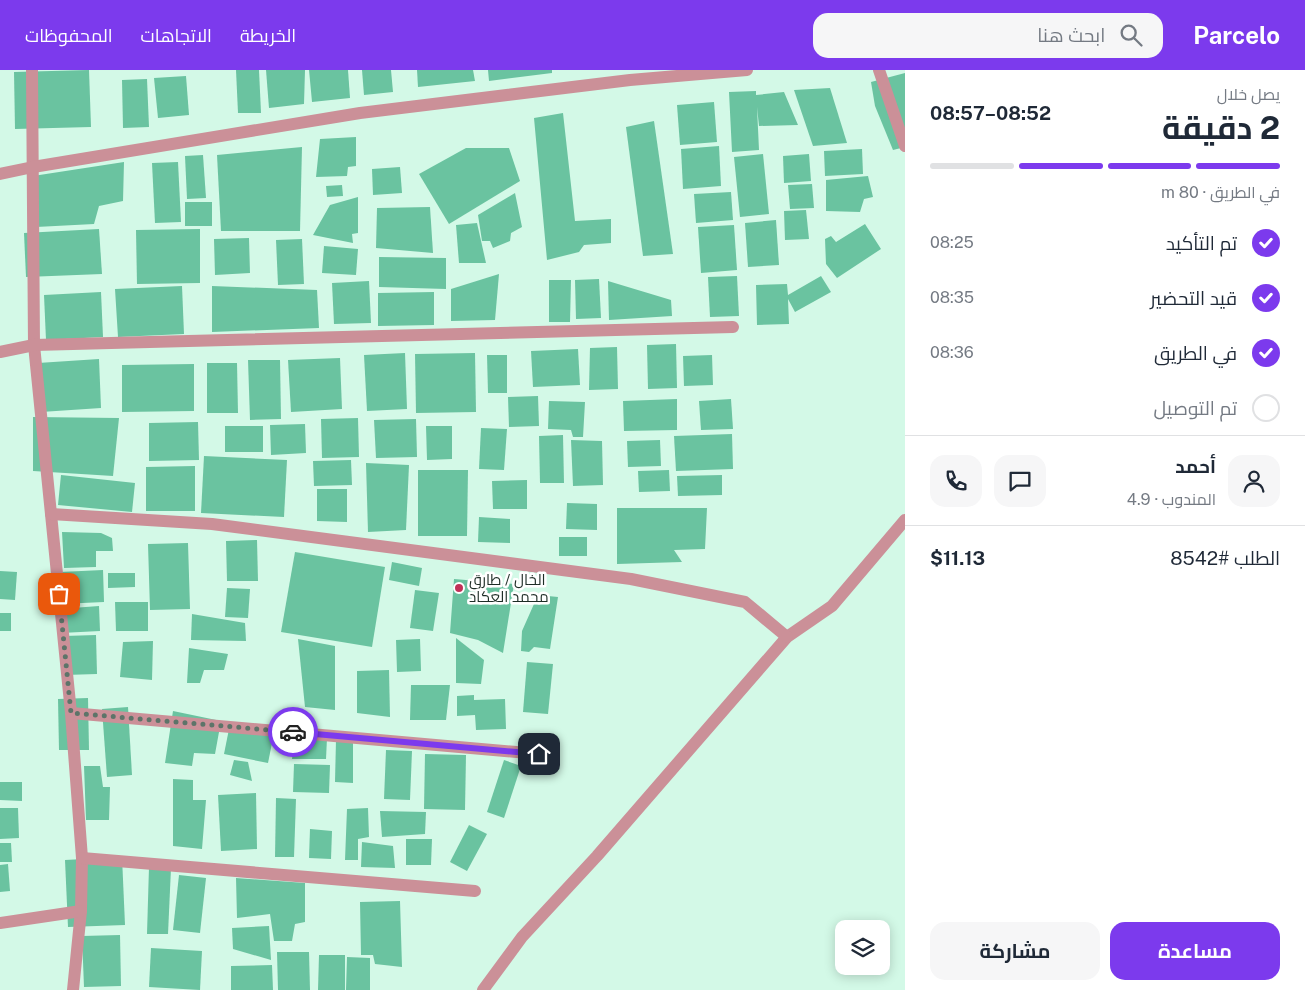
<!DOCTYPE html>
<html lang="ar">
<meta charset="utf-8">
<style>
body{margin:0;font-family:"Public Sans",Cairo,sans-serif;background:#f6f6f7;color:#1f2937;direction:rtl;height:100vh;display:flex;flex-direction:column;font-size:19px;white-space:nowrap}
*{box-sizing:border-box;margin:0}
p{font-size:16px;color:#747a83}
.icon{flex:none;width:28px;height:28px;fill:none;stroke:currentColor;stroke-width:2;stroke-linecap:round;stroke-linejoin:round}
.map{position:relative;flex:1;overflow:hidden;direction:ltr}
.side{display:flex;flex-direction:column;background:#fff;width:400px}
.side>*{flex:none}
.tools{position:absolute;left:835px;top:850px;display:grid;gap:10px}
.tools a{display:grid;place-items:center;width:55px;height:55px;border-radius:10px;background:#fff;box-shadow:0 2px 12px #0003;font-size:25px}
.pin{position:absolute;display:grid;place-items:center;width:42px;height:42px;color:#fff;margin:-21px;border-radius:10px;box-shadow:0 2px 8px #0006}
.courier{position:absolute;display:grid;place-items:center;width:50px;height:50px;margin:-25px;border:4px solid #7c3aed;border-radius:50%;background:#fff;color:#222;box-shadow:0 1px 6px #0007}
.summary em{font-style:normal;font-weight:700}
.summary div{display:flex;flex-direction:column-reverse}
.summary{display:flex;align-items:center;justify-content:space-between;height:85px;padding:0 25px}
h1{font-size:32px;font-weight:700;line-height:38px}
.bar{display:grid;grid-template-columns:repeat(4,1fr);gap:8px 5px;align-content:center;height:60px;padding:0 25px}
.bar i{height:6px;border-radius:4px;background:#e0e1e3}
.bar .active{background:#7c3aed}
.bar p{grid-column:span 4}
.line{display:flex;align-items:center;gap:12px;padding:0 25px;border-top:1px solid #e0e1e3}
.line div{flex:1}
.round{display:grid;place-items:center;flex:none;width:52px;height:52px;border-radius:15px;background:#f6f6f7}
ol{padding:0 25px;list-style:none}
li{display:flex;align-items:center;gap:15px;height:55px}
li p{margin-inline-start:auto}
li .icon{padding:5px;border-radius:50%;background:#7c3aed;color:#fff;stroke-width:4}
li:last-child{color:#747a83}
li i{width:28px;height:28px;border:2px solid #e0e1e3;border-radius:50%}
.cta{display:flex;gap:10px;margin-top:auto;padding:10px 25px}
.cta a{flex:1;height:58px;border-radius:15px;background:#7c3aed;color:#fff;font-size:20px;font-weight:700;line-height:58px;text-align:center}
.cta a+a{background:#f6f6f7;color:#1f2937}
header{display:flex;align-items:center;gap:30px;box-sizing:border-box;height:70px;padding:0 25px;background:#7c3aed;color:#fff}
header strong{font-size:24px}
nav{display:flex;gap:28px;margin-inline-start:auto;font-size:18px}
.search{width:350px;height:45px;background:#f6f6f7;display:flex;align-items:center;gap:12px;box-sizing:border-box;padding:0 18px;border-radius:15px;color:#747a83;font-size:19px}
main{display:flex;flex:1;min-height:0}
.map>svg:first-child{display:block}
.building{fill:#6ac3a0}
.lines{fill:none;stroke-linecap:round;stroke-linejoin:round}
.lane{stroke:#cb9098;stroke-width:12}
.street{stroke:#cb9098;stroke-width:12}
.done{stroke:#5d7469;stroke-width:5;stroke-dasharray:0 9}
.route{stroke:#7c3aed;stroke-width:6}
.poi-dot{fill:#c03158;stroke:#fff;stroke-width:2}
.labels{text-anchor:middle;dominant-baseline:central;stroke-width:5;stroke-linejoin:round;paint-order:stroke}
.poi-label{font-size:15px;fill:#1d2c25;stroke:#fff;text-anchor:start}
</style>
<header>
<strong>Parcelo</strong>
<div class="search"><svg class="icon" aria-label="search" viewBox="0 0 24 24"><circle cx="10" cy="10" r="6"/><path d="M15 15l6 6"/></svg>ابحث هنا</div>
<nav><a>الخريطة</a><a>الاتجاهات</a><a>المحفوظات</a></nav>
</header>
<main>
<section class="side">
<div class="summary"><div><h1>2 دقيقة</h1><p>يصل خلال</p></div><em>08:52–08:57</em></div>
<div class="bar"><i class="active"></i><i class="active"></i><i class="active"></i><i></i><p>في الطريق · 80 m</p></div>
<ol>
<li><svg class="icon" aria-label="check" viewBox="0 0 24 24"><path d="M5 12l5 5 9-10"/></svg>تم التأكيد<p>08:25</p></li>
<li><svg class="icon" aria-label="check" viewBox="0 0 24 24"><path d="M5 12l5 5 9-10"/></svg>قيد التحضير<p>08:35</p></li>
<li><svg class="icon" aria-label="check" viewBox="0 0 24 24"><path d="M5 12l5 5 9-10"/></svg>في الطريق<p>08:36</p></li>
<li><i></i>تم التوصيل</li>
</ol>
<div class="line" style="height:90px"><a class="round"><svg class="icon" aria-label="person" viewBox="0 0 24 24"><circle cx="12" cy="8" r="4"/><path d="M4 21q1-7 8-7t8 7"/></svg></a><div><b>أحمد</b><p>المندوب · 4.9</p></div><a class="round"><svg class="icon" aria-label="chat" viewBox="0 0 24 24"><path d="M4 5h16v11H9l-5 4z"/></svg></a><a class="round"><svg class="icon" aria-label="phone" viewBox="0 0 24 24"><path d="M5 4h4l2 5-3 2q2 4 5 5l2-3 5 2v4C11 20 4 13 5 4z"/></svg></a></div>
<div class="line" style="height:65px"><div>الطلب #8542</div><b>$11.13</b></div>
<div class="cta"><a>مساعدة</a><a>مشاركة</a></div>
</section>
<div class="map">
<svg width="905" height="920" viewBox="0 0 905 920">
<rect width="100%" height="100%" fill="#d3f9e7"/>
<g class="building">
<path d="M89,0l2,57 -76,2 -1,-57z"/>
<path d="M236,0h23l2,43h-23z"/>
<path d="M266,0h39l-1,34 -35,4z"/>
<path d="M309,0h39l2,28 -38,4z"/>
<path d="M362,0h29l2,22 -29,3z"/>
<path d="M417,0h56l2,11 -57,6z"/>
<path d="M488,0h64v3l-63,8z"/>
<path d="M905,3v74l-12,3 -18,-44 -4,-24z"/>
<path d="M186,6l3,39 -31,3 -4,-40z"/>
<path d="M147,9l2,48 -26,1 -1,-48z"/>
<path d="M830,18l17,55 -34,3 -19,-56z"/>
<path d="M756,21v4l28,-3 14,33 -39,1 -2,-19 2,43 -27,2 -3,-60z"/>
<path d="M714,32l3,40 -37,3 -3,-40z"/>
<path d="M563,43l12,108 36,-2v24l-27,2 -5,7 -32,8 -13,-142z"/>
<path d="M654,51l19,133 -30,2 -17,-129z"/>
<path d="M356,67v29l-8,1 -1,9 -31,1 4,-38z"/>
<path d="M719,76l2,40 -38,3 -2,-40z"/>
<path d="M302,77l-2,84h-79l-4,-76z"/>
<path d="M466,78h43l11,33 -71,43 -30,-50z"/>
<path d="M862,79l1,25 -38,2 -1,-25z"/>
<path d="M763,84l6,60 -29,3 -6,-60z"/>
<path d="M809,84l2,27 -27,2 -1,-27z"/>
<path d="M203,85l3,43 -19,1 -2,-43z"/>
<path d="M124,92l-1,39 -24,5 -5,18 -58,3 -3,-51z"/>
<path d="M178,92l3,60 -26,1 -3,-60z"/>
<path d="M400,97l2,26 -29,2 -1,-26z"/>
<path d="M868,106l5,21 -9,2 -4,13 -34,-1v-31z"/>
<path d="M812,114l2,24 -24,1 -2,-24z"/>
<path d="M342,115l1,11 -16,1 -1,-11z"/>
<path d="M731,122l2,28 -37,3 -2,-29z"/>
<path d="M515,123l7,34 -11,6 -1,8 -17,7 -3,-7h-8l-4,-26z"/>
<path d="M358,127v36l-6,1 1,9 -40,-8 17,-30z"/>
<rect x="185" y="132" width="27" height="24"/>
<path d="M430,137l3,46 -57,-5 1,-40z"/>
<path d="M806,140l3,29 -24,1 -1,-29z"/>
<path d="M776,150l3,45 -31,2 -3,-44z"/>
<path d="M477,153l9,40h-27l-3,-38z"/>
<path d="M865,154l16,25 -44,29 -11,-14 -1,-25 6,-3 5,6z"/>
<path d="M734,155l3,45 -36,3 -3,-46z"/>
<path d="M99,159l3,45 -76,3 -2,-44z"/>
<path d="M200,159v54l-63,1 -1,-54z"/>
<path d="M249,168l1,35 -35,2 -1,-36z"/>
<path d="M302,169l2,45 -26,1 -2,-45z"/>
<path d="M324,176l34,3 -2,26 -34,-2z"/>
<path d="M379,187l67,1v31l-67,-2z"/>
<path d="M499,204l-4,46 -44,1v-32z"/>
<path d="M737,206l2,40 -29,1 -2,-40z"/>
<path d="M821,206l10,16 -36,20 -7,-13 1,25 -32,1 -1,-40 31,-1 1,11z"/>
<path d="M599,209l2,39 -25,1 -1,-39z"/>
<path d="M549,210h22l-1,42h-21z"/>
<path d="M369,211l2,42 -37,1 -2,-41z"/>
<path d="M608,211l63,19 1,16 -63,4z"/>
<path d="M182,216l2,48 -66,3 -3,-48z"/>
<path d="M212,216l105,4 2,38 -107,4z"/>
<path d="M101,222l2,45 -57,3 -2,-45z"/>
<path d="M434,222v33l-56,1v-33z"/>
<path d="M676,274l1,44 -29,1 -1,-44z"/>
<path d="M617,277l1,42 -29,1 1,-42z"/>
<path d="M578,279l2,36 -47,2 -2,-36z"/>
<path d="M405,283l2,56 -40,2 -3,-56z"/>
<path d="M475,283l1,59 -60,1 -1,-59z"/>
<path d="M487,285h20v38h-19z"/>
<path d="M712,285l1,30 -29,1 -1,-30z"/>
<path d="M340,288l2,51 -51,3 -3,-52z"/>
<path d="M99,289l2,49 -60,4 -3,-49z"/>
<path d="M248,290h32l1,59 -31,1z"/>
<path d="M207,293h30l1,50h-31z"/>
<path d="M194,294v47l-72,1v-47z"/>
<path d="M538,326l1,30 -30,1 -1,-30z"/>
<path d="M677,329v31l-53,1 -1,-30z"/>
<path d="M731,329l2,30 -32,1 -2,-29z"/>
<path d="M549,331l36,1 -2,35h-10l-2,-7 -23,-1z"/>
<path d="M33,347l86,1 -6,58 -80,-5z"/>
<path d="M358,348l1,39 -37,1 -1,-39z"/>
<path d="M416,349l1,38 -41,1 -2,-38z"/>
<path d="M198,352l1,38 -50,1v-38z"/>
<path d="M305,354l1,29 -35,2 -1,-30z"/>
<rect x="225" y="356" width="38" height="26"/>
<path d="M426,356h26v33l-25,1z"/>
<path d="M481,358l26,1 -3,41 -25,-1z"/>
<path d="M732,364l1,35 -57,2 -2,-35z"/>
<path d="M563,365l1,48h-24l-1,-47z"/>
<path d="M571,370l31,1 1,44 -30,1z"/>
<path d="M660,370l1,26 -33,1 -1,-26z"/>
<path d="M204,386l83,4 -3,57 -83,-4z"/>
<path d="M351,390l1,25 -38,1 -1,-25z"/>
<path d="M366,393l43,2 -3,65 -38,2z"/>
<path d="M195,396v45h-49v-44z"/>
<path d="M418,400h50l-1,66h-49z"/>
<path d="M669,400l1,21 -31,1 -1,-21z"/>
<path d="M61,405l74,8 -3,29 -74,-7z"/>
<path d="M722,405v20l-44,1 -1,-20z"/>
<path d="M527,410v29h-34l-1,-28z"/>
<path d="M317,419h30v33l-30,-1z"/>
<path d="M567,433l30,1v26l-31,-1z"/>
<path d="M617,438h90l-2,41 -31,1 8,12 -65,2z"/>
<path d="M479,447l31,2v24l-32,-1z"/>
<path d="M62,462l39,1 11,5 1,13h-17v16l-32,1z"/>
<rect x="559" y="467" width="28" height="19"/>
<path d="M257,470l1,41h-31l-1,-40z"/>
<path d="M188,473l2,66 -40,1 -2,-66z"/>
<path d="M295,482l90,15 -13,80 -91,-15z"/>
<path d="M392,492l30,6 -3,18 -30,-6z"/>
<path d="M103,500l1,32 -43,2 -1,-32z"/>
<path d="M0,501l17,1 -2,28 -15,-1z"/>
<path d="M108,503h27v14l-27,1z"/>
<path d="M454,509l60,5 -11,69 -25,-13 -28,-7z"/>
<path d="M227,518l23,1 -2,29 -23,-1z"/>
<path d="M415,520l24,3 -6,38 -23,-3z"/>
<path d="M538,525l20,2 -8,52 -16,-2 -5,5 -8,-1 1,-20z"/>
<path d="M115,532h33v29h-32z"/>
<path d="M99,536l1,25 -39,2 -2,-24z"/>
<rect x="0" y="543" width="11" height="18"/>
<path d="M192,544l53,9 1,18 -55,-1z"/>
<path d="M96,565l1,39 -32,1 -1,-39z"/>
<path d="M456,568l28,22 -3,24 -25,-1z"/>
<path d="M298,569l37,7v64l-30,-3z"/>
<path d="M420,569l1,32 -24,1 -1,-32z"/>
<path d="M153,571l-1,39 -32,-3 3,-35z"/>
<path d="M189,578l39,6 -4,16h-20l-4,13h-13z"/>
<path d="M527,592l26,2 -5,50 -25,-2z"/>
<path d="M389,600l1,47 -33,-4v-42z"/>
<path d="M411,615h39l-4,35h-36z"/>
<path d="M474,625v5l31,-1 1,30 -30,1 -1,-15 -18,1v-20z"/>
<path d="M88,628l1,52h-30l-1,-51z"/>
<path d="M128,637l4,68 -25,2 -5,-68z"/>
<path d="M173,641l48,10 -6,33 -21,-1 -2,13 -27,-3z"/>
<path d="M230,654l44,9 -6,30 -44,-9z"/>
<path d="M295,664l32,4 -1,21h-34z"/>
<path d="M336,670h17v43l-18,-1z"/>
<path d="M386,680l26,1 -2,49 -26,-1z"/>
<path d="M425,684l41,1 -1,55 -41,-1z"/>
<path d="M234,690l14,2 4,19 -22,-6z"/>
<path d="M504,690l17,6 -17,52 -17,-6z"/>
<path d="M294,694l36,1 -1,28 -36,-1z"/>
<path d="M84,696h16l3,21h7l-1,33h-23z"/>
<path d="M173,709l20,1v20h13l-4,49 -29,-3z"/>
<path d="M0,712h22v19l-22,-1z"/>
<path d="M256,723l1,56 -36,2 -3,-56z"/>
<path d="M276,728l20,1 -2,58h-19z"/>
<path d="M0,738h18l1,30 -19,1z"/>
<path d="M368,738l1,29 -11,2v21h-13l2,-51z"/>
<path d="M380,741l46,1 -1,22 -43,3z"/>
<path d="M469,755l18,9 -20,37 -17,-9z"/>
<path d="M310,759l22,2 -1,28 -22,-1z"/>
<path d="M406,769h26l-1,26h-25z"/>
<path d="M362,772l31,4 2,22 -34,-1z"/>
<path d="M0,773h11l1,19h-12z"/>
<path d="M122,787l3,68 -57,2 -3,-67z"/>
<path d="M8,794l2,27 -10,1v-27z"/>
<path d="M149,797l22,1 -3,66h-21z"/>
<path d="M179,805l27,3 -6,55 -27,-3z"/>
<path d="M236,808l69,5v39l-10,2 -3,17h-18l-4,-27 -33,4z"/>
<path d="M400,831l2,66 -27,-3 -2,-9h-12l-1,-53z"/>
<path d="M269,856l2,34 -38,-11 -1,-21z"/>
<path d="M120,865l1,51 -37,1 -2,-51z"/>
<path d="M151,878l51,3 -2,39 -51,-3z"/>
<path d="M277,882h32l1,38h-32z"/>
<path d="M319,885h26v35h-27z"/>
<path d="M347,887l23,1v32h-24z"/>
<path d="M272,895l1,25h-42v-24z"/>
</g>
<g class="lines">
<path class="lane" d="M483,920l39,-53 75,-81 190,-219 45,-31 73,-86"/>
<g class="street">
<path d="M32,0l2,275 37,368 11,145 -1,53 -8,79"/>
<path d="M879,0l26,76"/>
<path d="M0,104l33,-7 327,-54 270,-33 117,-10"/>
<path d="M0,282l34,-7 699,-18"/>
<path d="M51,444l161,10 419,55 114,23 42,35"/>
<path d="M71,643l468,41"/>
<path d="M82,788l393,33"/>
<path d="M0,853l81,-12"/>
</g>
</g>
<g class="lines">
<path class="done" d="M59,524l12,119 222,19"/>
<path class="route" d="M293,662l246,22"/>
</g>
<circle class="poi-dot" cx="459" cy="518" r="5"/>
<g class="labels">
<g class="poi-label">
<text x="469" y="509">الخال / طارق<tspan x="469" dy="17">محمد العكاد</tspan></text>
</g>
</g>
</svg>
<div class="tools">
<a><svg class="icon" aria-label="layers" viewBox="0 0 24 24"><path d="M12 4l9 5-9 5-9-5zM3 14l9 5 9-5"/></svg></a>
</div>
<div class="pin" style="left:59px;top:524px;background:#ea580c"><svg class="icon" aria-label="bag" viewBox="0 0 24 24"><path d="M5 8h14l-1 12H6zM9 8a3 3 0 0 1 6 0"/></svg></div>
<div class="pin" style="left:539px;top:684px;background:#1f2937"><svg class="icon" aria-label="home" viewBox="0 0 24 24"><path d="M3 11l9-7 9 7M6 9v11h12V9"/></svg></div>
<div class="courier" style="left:293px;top:662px"><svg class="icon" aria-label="car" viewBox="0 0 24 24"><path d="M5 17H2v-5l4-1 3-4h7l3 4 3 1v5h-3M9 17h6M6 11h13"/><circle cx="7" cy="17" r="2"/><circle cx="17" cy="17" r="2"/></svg></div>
</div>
</main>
